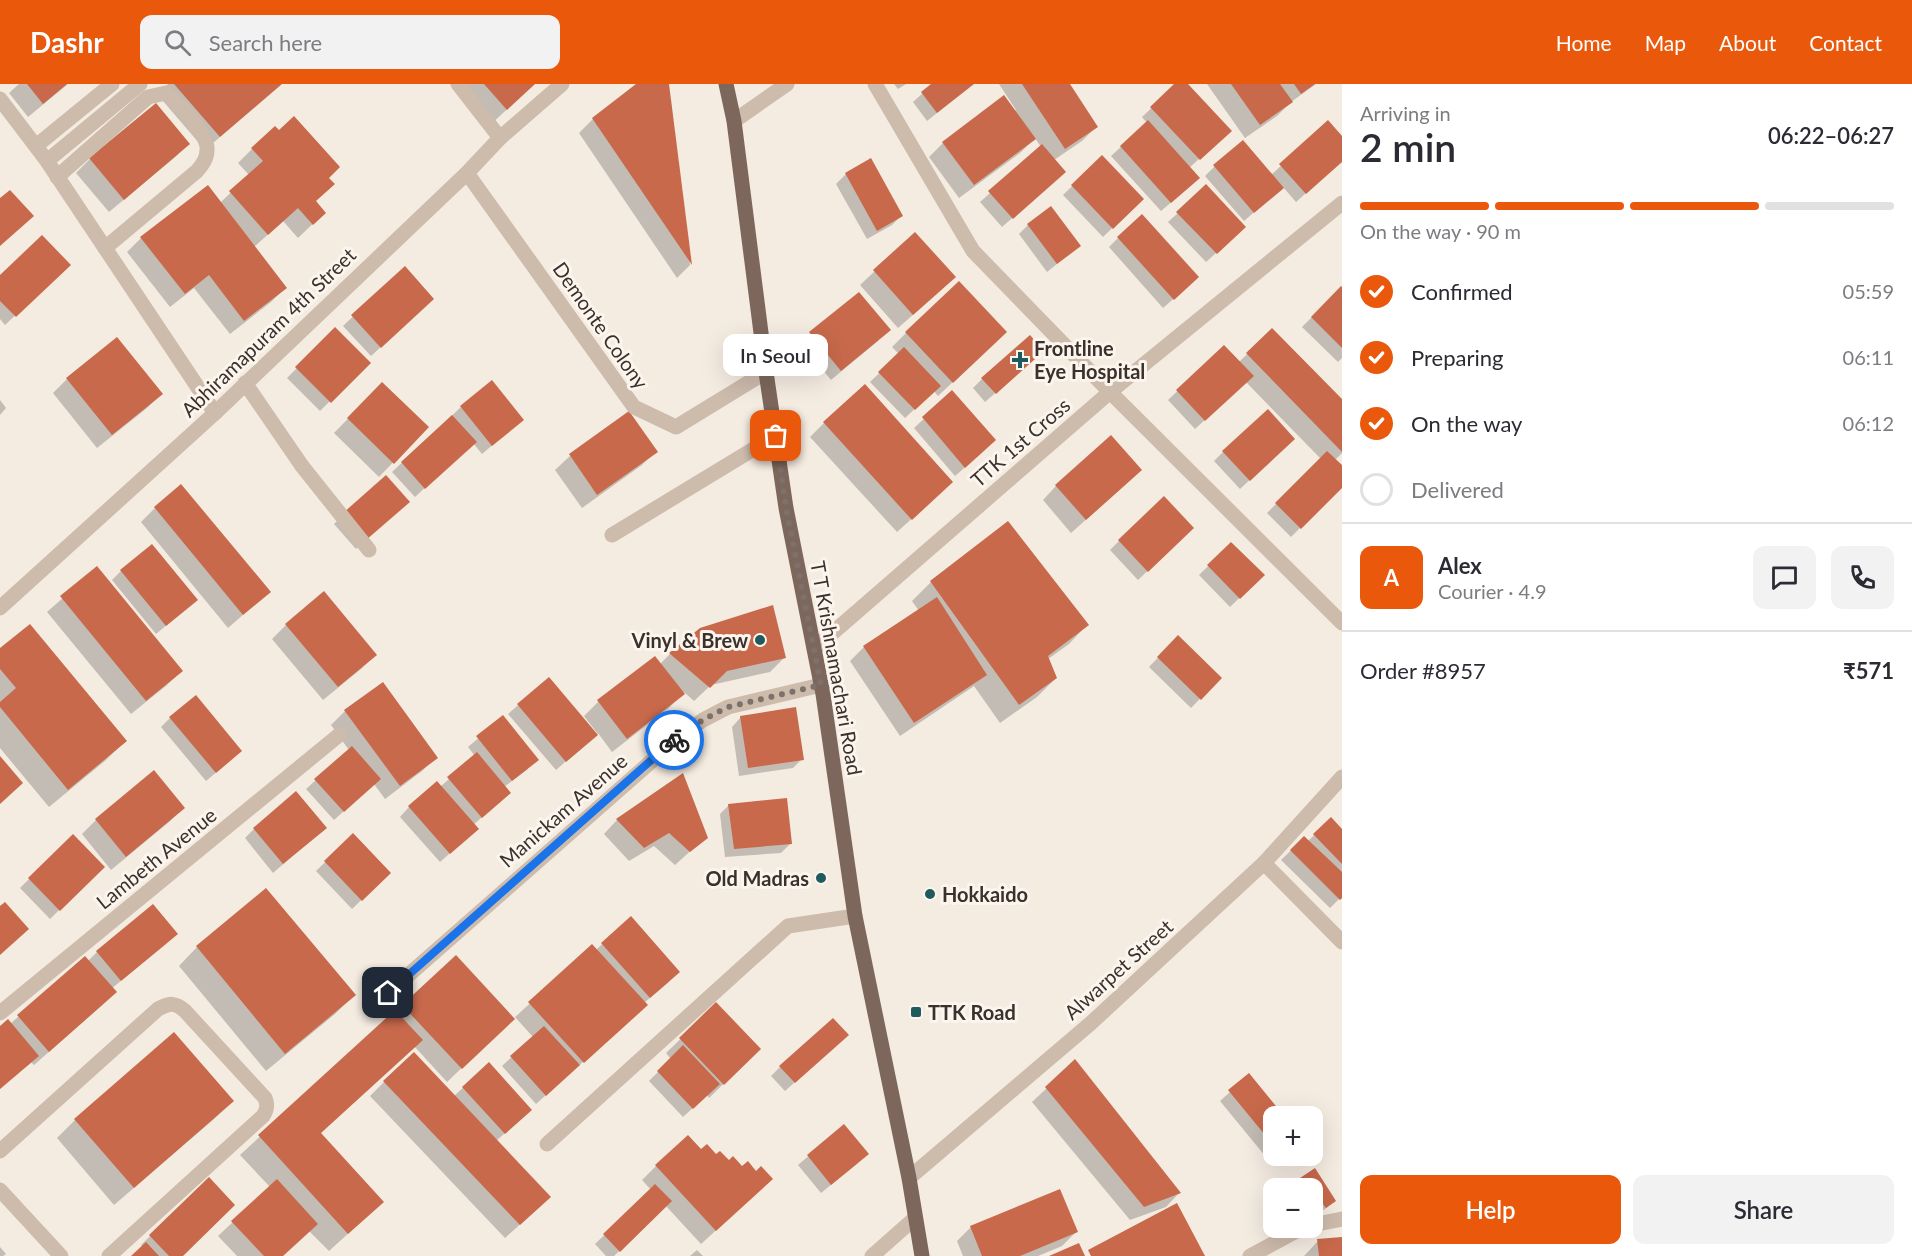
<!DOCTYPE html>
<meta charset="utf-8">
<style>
body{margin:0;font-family:Lato,sans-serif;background:#f2f2f3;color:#2b2b33;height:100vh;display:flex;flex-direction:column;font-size:22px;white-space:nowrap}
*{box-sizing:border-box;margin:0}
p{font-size:20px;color:#7c7c81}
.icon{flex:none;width:33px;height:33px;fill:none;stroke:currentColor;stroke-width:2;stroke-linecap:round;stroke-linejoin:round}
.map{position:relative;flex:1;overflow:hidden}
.sheet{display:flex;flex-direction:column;background:#fff;width:570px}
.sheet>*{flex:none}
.controls{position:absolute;left:1263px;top:1022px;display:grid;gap:12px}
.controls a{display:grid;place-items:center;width:60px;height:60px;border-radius:12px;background:#fff;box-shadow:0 6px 24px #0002;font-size:30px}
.pin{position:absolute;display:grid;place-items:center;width:51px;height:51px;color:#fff;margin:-26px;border-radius:12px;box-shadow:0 3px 9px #0006}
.courier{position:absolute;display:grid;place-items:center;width:60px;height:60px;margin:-30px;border:4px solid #1a73e8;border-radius:50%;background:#fff;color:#222;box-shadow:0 2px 8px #0007}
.bubble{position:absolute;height:42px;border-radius:12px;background:#fff;box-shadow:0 6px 24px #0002;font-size:20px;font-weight:600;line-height:42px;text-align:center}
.summary em{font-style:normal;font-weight:600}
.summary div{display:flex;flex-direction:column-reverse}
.summary{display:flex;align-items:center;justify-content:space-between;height:102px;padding:0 18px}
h1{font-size:39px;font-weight:600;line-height:45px}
.bar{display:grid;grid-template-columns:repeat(4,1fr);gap:9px 6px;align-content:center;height:72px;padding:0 18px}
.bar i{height:8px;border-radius:4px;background:#e1e1e2}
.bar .current{background:#ea580c}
.bar p{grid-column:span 4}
.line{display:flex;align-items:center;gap:15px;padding:0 18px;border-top:2px solid #e1e1e2}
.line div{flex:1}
.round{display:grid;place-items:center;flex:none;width:63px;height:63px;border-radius:12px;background:#f2f2f3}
ol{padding:0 18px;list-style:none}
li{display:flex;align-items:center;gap:18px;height:66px}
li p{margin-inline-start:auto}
li .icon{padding:6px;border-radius:50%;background:#ea580c;color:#fff;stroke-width:4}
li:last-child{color:#7c7c81}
li i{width:33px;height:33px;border:3px solid #e1e1e2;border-radius:50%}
.action{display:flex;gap:12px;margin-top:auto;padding:12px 18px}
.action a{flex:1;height:69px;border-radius:12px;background:#ea580c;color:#fff;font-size:24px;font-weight:600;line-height:69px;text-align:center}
.action a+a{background:#f2f2f3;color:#2b2b33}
header{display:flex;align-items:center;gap:36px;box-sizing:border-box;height:84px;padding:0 30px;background:#ea580c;color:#fff}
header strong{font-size:28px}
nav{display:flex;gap:33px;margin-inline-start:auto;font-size:21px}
.search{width:420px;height:54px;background:#f2f2f3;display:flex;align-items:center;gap:15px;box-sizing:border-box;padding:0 21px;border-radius:12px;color:#7c7c81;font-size:22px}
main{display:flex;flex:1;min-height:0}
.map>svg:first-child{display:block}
.shadow{fill:#0003}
.building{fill:#c8694b}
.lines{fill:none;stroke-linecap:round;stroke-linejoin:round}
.minor{stroke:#cdbbac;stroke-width:15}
.major{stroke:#7d675c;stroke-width:15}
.done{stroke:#7c716b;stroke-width:6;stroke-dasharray:0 10.8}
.route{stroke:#1a73e8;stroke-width:8}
.poi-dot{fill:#1f5a5e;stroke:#fbf5ee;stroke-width:2}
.labels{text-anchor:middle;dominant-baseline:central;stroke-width:6;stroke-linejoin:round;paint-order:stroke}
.street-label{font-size:20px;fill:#3b302b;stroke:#fbf5ee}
.poi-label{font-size:20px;font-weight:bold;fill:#3b302b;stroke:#fbf5ee;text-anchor:start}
</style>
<header>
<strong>Dashr</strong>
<div class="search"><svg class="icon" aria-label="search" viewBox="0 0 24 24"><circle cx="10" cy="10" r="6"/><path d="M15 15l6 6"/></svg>Search here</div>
<nav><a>Home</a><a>Map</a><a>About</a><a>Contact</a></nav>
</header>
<main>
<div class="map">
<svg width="1342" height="1172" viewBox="0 0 1342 1172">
<rect width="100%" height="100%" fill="#f4ebe1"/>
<g class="shadow">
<path d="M19,0h49l-40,33 -19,-24z"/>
<path d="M168,0h113l-76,66 -48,-56z"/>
<path d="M450,0h84l-46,43z"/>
<path d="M639,0h28l23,181 -13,13 -98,-145 14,-14z"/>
<path d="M894,0h12l-8,5z"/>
<path d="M933,0h40l-46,37 -14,-19z"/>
<path d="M999,0h69l28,43 -14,14 -28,19 1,21 -53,46 -22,-25 61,-55 -6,-9 -15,15 -61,45 -30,-41 14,-14 73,-33z"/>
<path d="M1177,0h9l34,56 -31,28v19l-28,24 -50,-55 36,-33 -5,-6z"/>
<path d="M1207,0h109l-25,18 -14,14 -32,22z"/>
<path d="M1328,39l14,16v22l-46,41 -13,-15 -39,34 -39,-45 10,-10 56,9z"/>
<path d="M188,60l-14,14 -65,54 -33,-39 14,-14z"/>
<path d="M252,65l62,53 10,11 -26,25 -15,-17 -29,26 31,41 -14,14 -41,32 -36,-46 -24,19 -43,-55 14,-14 79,-35 29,-28 -11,-12z"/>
<path d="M1102,73l40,42 -39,38 -40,-42z"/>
<path d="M871,76l30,56 -9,9 -25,14 -31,-55 10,-10z"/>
<path d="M1178,129l57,23 -29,26 -38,-40z"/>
<path d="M1028,141l51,21 -32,26 -28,-38z"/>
<path d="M915,150l25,57 -42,37 -38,-43z"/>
<path d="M1118,154l70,48 -25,22 -54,-61z"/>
<path d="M404,184l19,40 -52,48 -28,-30z"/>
<path d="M59,190l-54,51 -5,-6v-42z"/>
<path d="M1341,204l1,70 -4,4 -36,-35z"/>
<path d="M859,210l20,46 -48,40 -30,-37z"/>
<path d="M335,246l33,33 -48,48 -33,-33z"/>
<path d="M1272,246l70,71v52l-7,7 7,7v19l-51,51 -24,-24 54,-54 -75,-77 -51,47 -27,-29 56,-53 15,15z"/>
<path d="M906,249l85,13 -53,50 -4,-5 -29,27 -35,-36 29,-28 -7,-7z"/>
<path d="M1033,276l-48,42 -12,-14 9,-9z"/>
<path d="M67,295l94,15 -14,14 -50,40 -44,-55z"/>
<path d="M382,300l45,43 -48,50 -45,-44z"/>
<path d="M952,309l33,57 -30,26 -41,-48z"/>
<path d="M0,316l6,8 -6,7z"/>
<path d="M461,323l61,13 -40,34 -9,-11 -58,54 -23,-25z"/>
<path d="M629,329l27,38 -14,14 -60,43 -27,-38 15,-14z"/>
<path d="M824,339l113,73 -40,36 -87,-95z"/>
<path d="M1284,364l-44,41 -26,-28 9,-9z"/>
<path d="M1126,400l-55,49 -28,-33 13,-14z"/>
<path d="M155,424l114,84 -41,36 -87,-106z"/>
<path d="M398,427l-42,38 -22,-25 9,-9z"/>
<path d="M1008,439l79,102 -18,19 -21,15 8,19 -19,19 -37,26 -26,-37 -74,50 -50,-75 14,-14 55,-36 -7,-10 19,-19z"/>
<path d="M1183,453l-45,43 -28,-30 9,-9z"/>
<path d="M1231,460l32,31 -33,32 -31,-32z"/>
<path d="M97,484l84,103 -14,14 -36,29 -84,-102z"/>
<path d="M121,487l65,38 -30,25 -44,-54z"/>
<path d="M286,541l89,30 -14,14 -38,31 -51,-61z"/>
<path d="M1178,553l42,41 -29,30 -42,-41z"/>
<path d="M0,566l125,91 -19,19 -57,47 -49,-59z"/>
<path d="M670,570l114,4 -14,14 -59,13 -17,16 -10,-9 -15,16 -57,44 -14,-19 -42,37 -48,-56 40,-35 47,56 2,-2 -13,-17 14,-14 57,-44 5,6z"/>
<path d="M345,627l91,46 -14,14 -37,28 -11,-15 -40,36 -28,-31 43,-39 -18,-25z"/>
<path d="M503,633l25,52 -24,18 -4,15 -27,23 -6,13 -27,24 -40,-45 9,-10 31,-20 35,-31 -7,-9z"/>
<path d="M741,633l61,42 -9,9 -54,8 -7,-49z"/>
<path d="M170,634l61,42 -25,21 -45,-54z"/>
<path d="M729,721l61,39 -9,9 -56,4 -5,-43z"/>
<path d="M183,724l-14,14 -58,48 -29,-36 14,-14z"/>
<path d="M1331,735l11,12v65l-12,12 -49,-48 23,-22 4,3z"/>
<path d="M617,736l89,17 -31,28 -21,-19 -25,15 -25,-27z"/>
<path d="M325,744l-52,45 -28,-35 9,-9z"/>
<path d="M353,751l27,47 -28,27 -36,-38z"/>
<path d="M73,752l30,31 -53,52 -30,-31z"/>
<path d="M167,859l-56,46 4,3 -14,14 -67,59 -3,-3 -31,27v-61l10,-4 75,-66 3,3 9,-9z"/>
<path d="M602,860l67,38 -25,21 -12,15 -96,86 -34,-38 31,-29 -18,-20 -68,65 -33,-36 -95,88 44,86 -34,31 -20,-20 -27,25h-45l-19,-20 52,-49 -30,-32 155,-143 1,1 8,-7 109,13 79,-73 4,4z"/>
<path d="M197,863l157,48 -19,19 -69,57 -87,-105z"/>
<path d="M716,921l43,44 -50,49 -2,-3 -24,22 -34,-36 22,-22 -5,-6z"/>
<path d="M838,960l-53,47 -14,-15 9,-9z"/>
<path d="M489,980l32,55 -25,22 39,70 -30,27 -135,-142 14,-14 70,14z"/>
<path d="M1249,991l33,41h-8v39h4l-8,7 -50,-61z"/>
<path d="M1047,1004l132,105 -13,14 -36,13 -98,-118z"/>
<path d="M232,1017l-18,18 -100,86 -57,-67 18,-18z"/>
<path d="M844,1042l14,37 -37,30 -23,-28z"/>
<path d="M701,1067l27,11 29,31 -56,51 -35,-38 -52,50h-8l-11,-12 56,-54 -9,-10 14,-14z"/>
<path d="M1314,1086l21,31 -19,15 -4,-3v-25h-25z"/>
<path d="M209,1095l-28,77h-48l10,-9 -2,-2z"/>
<path d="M971,1143l105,5 -14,14 -24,10h-75l-6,-15z"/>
<path d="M1342,1154v18h-38l14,-15z"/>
<path d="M0,1163l6,7 -3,2h-3z"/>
<path d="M697,1166l6,6h-13z"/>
</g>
<g class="building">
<path d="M27,0h40l-24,20z"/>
<path d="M174,0h108l-62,53z"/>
<path d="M484,0h51l-28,26z"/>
<path d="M636,0h33l23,181 -100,-147z"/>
<path d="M931,0h43l-37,29 -16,-21z"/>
<path d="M1022,0h48l28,43 -33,22z"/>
<path d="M1174,0h14l44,47 -32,29 -50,-53z"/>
<path d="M1231,0h49l13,18 -33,23z"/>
<path d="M1294,0h21l-14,10z"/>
<path d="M1004,11l32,44 -62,46 -32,-43z"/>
<path d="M156,19l34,41 -66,56 -35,-42z"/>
<path d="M294,32l46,51 -11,11 6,6 -19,17 10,12 -13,12 -15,-17 -30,27 -39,-44 34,-30 -12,-13 24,-22 4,4z"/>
<path d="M1148,36l52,58 -29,25 -51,-57z"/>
<path d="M1328,36l14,16v26l-36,32 -27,-30z"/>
<path d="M1243,56l41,48 -30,25 -41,-48z"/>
<path d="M1042,60l24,28 -53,47 -25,-28z"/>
<path d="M1102,71l42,44 -31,30 -42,-44z"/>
<path d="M871,74l32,58 -26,15 -32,-58z"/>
<path d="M1206,100l40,43 -29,27 -41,-42z"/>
<path d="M208,101l79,103 -43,33 -35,-46 -24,19 -45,-57z"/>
<path d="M10,106l24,26 -34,30v-48z"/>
<path d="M1051,122l30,40 -24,18 -30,-40z"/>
<path d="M1142,130l57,63 -25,23 -57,-63z"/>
<path d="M915,148l41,45 -43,38 -40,-45z"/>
<path d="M42,151l29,30 -55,52 -16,-16v-26z"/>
<path d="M405,182l29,33 -53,49 -30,-33z"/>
<path d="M959,197l48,51 -54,51 -48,-51z"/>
<path d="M1341,202l1,1v61l-31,-31z"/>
<path d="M859,208l32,38 -50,41 -32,-39z"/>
<path d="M335,243l36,36 -40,40 -36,-36z"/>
<path d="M1272,244l70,71v53l-96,-99z"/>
<path d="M1030,251l14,16 -48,43 -15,-16z"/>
<path d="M117,253l46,57 -51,41 -46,-57z"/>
<path d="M1224,261l30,31 -49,45 -29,-31z"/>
<path d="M904,263l37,39 -26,24 -37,-38z"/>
<path d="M492,296l32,40 -32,26 -32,-40z"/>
<path d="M382,298l47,45 -35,37 -47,-46z"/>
<path d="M865,300l88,98 -41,38 -89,-98z"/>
<path d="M952,306l44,50 -31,28 -43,-51z"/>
<path d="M1268,325l27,30 -45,42 -28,-30z"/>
<path d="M629,327l29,41 -61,43 -28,-41z"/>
<path d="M452,331l25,27 -52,47 -24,-27z"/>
<path d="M1111,351l31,35 -56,50 -31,-35z"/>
<path d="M1327,367l15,14v23l-41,41 -26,-26z"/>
<path d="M386,391l24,27 -44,38 -24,-26z"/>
<path d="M181,400l90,108 -28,23 -89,-108z"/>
<path d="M1164,412l30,32 -46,44 -30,-32z"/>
<path d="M1008,437l81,104 -41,31 9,22 -38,27 -89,-124z"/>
<path d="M1231,458l34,33 -25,24 -33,-34z"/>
<path d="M152,460l46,56 -32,26 -46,-56z"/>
<path d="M97,482l86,105 -37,30 -86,-105z"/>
<path d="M324,507l53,64 -39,32 -53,-63z"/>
<path d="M937,513l50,78 -73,48 -51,-77z"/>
<path d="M773,521l13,53 -59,13 -17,17 -41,-35 31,-25z"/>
<path d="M30,540l97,117 -59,49 -68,-83v-5l16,-14 -16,-19v-21z"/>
<path d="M1178,551l44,43 -21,22 -44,-43z"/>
<path d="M655,572l30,38 -58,45 -30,-39z"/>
<path d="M549,593l49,58 -32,27 -49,-58z"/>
<path d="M383,598l55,76 -38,28 -56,-76z"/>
<path d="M196,611l46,56 -26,22 -47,-56z"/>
<path d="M796,623l8,53 -56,8 -8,-52z"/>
<path d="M503,631l36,45 -27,21 -36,-45z"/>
<path d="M352,662l29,33 -37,33 -30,-33z"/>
<path d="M477,668l34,41 -29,25 -35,-41z"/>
<path d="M0,672l23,27 -23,21z"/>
<path d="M154,686l31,38 -59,49 -31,-38z"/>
<path d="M683,689l25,65 -18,14 -21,-19 -25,15 -28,-29z"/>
<path d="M437,697l42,48 -29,25 -42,-48z"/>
<path d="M296,707l31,37 -44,36 -30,-36z"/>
<path d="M787,714l5,46 -58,5 -6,-45z"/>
<path d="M1331,733l11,12v35l-29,-30z"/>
<path d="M353,749l38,40 -29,28 -38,-40z"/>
<path d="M73,750l32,33 -45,44 -32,-33z"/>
<path d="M1304,752l38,36v26l-2,2 -50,-50z"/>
<path d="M266,804l90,107 -71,59 -89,-108z"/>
<path d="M5,818l24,27 -29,26v-49z"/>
<path d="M153,820l25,30 -57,47 -25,-30z"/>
<path d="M631,832l49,56 -30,26 -49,-55z"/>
<path d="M592,860l56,61 -64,58 -56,-61z"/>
<path d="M456,871l59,64 -53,50 -60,-64z"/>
<path d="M85,872l32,36 -68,60 -32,-37z"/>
<path d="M716,918l45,47 -37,36 -45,-47z"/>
<path d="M395,926l28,30 -102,93 63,69 -36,32 -90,-99z"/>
<path d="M833,934l16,17 -54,48 -16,-17z"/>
<path d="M8,935l31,37 -39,33v-63z"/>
<path d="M544,942l36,39 -34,31 -36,-40z"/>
<path d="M174,948l60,69 -100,87 -60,-69z"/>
<path d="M683,961l37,39 -27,25 -36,-38z"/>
<path d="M414,968l137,145 -31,28 -137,-144z"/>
<path d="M1075,975l106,134 -37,14 -99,-120z"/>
<path d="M489,978l43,48 -27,24 -43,-47z"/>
<path d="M1249,989l35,43h-10v30l-46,-56z"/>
<path d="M844,1040l25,30 -38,31 -24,-30z"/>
<path d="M688,1051l13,14 6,-5 9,10 4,-3 9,9 4,-4 9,10 6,-5 8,10 5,-5 12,13 -57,52 -61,-66z"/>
<path d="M1315,1084l21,33 -10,7 -3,-4 -11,2v-18h-27z"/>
<path d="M209,1093l26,28 -52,51h-14l-20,-21z"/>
<path d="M277,1095l41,45 -35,32h-19l-33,-35z"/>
<path d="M655,1100l17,17 -52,51 -17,-18z"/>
<path d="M1060,1105l18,43 -58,24h-38l-12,-30z"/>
<path d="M1177,1119l28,53h-114l-3,-6z"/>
<path d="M1342,1153v19h-23l-2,-17z"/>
<path d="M146,1158l13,14h-28z"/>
<path d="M1079,1159l6,13h-36z"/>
</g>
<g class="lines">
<g class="minor">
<path d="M458,0l42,54"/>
<path d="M875,0l98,167 137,141 232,231"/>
<path d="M0,15l47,62 168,252"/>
<path d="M734,37l53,-37"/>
<path d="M36,62l76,-62"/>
<path d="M47,77l93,-77"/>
<path d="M467,89l167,234 42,20 90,-55"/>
<path d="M57,93l91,-80 18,-4c11,10 43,42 41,57 0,9 -5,15 -10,21l-92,77"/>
<path d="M245,299l57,83 67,84"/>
<path d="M612,451l163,-99"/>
<path d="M0,524l215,-195 252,-240 33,-35 62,-54"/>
<path d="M814,565l296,-257 232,-189"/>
<path d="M1264,779l78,79"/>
<path d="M388,909l291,-256 24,-17 25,-13 93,-22"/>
<path d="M0,929l339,-278"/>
<path d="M547,1060l241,-218 67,-10"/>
<path d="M0,1067l158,-142c12,-6 17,-7 27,2l80,87c3,7 2,12 -2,18l-154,140"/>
<path d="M909,1094l182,-155 173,-160 78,-86"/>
<path d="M0,1106l61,66"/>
<path d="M1312,1141l30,-6"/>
<path d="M872,1172l43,-38"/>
<path d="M1250,1172l54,-29"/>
</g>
<path class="major" d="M726,0l8,37 32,251 20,136 37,186 32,222 54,262 13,78"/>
</g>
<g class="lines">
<path class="done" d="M674,656l29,-20 25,-13 93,-22 -35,-177 -10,-72"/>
<path class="route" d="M388,909l286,-253"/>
</g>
<g class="poi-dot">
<path d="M1017 267h6v6h6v6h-6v6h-6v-6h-6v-6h6z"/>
<circle cx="760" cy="556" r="6"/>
<circle cx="821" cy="794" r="6"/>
<circle cx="930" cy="810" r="6"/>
<rect x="910" y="922" width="12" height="12" rx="3"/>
</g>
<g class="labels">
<g class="street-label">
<text transform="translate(601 241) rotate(55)">Demonte Colony</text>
<text transform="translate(268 248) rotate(-44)">Abhiramapuram 4th Street</text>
<text transform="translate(1020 358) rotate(-41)">TTK 1st Cross</text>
<text transform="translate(837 584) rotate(80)">T T Krishnamachari Road</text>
<text transform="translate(563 726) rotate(-41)">Manickam Avenue</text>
<text transform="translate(156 774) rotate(-39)">Lambeth Avenue</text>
<text transform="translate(1118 885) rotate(-42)">Alwarpet Street</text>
</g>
<g class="poi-label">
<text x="1034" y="264">Frontline<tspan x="1034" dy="23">Eye Hospital</tspan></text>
<text x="748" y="556" text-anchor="end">Vinyl &amp; Brew</text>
<text x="809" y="794" text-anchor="end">Old Madras</text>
<text x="942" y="810">Hokkaido</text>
<text x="928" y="928">TTK Road</text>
</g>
</g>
</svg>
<div class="controls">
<a>+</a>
<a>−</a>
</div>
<div class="pin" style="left:776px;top:352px;background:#ea580c"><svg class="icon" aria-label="bag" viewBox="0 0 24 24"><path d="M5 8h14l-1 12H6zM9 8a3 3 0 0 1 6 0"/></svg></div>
<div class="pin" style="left:388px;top:909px;background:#1f2937"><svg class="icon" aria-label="home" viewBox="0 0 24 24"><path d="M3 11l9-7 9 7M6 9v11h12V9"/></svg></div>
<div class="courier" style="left:674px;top:656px"><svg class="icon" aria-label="bike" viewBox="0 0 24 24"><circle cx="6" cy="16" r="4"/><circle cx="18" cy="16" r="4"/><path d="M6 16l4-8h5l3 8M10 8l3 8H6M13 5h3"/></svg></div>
<div class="bubble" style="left:723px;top:250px;width:105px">In Seoul</div>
</div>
<section class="sheet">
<div class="summary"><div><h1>2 min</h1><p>Arriving in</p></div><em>06:22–06:27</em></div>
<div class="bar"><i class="current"></i><i class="current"></i><i class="current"></i><i></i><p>On the way · 90 m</p></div>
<ol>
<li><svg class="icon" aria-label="check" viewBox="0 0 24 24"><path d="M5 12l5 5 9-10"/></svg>Confirmed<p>05:59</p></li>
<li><svg class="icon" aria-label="check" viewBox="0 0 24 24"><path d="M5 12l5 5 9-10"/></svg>Preparing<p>06:11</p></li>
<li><svg class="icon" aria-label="check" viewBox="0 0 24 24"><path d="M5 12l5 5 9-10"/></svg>On the way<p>06:12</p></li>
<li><i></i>Delivered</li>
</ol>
<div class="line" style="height:108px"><b class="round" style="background:#ea580c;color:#fff">A</b><div><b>Alex</b><p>Courier · 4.9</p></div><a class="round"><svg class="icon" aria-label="chat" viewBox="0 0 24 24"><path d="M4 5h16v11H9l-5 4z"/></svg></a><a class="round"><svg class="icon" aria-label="phone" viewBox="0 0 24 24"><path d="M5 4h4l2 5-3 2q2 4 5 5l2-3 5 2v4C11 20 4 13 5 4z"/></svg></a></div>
<div class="line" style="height:78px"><div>Order #8957</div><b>₹571</b></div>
<div class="action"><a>Help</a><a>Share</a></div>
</section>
</main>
